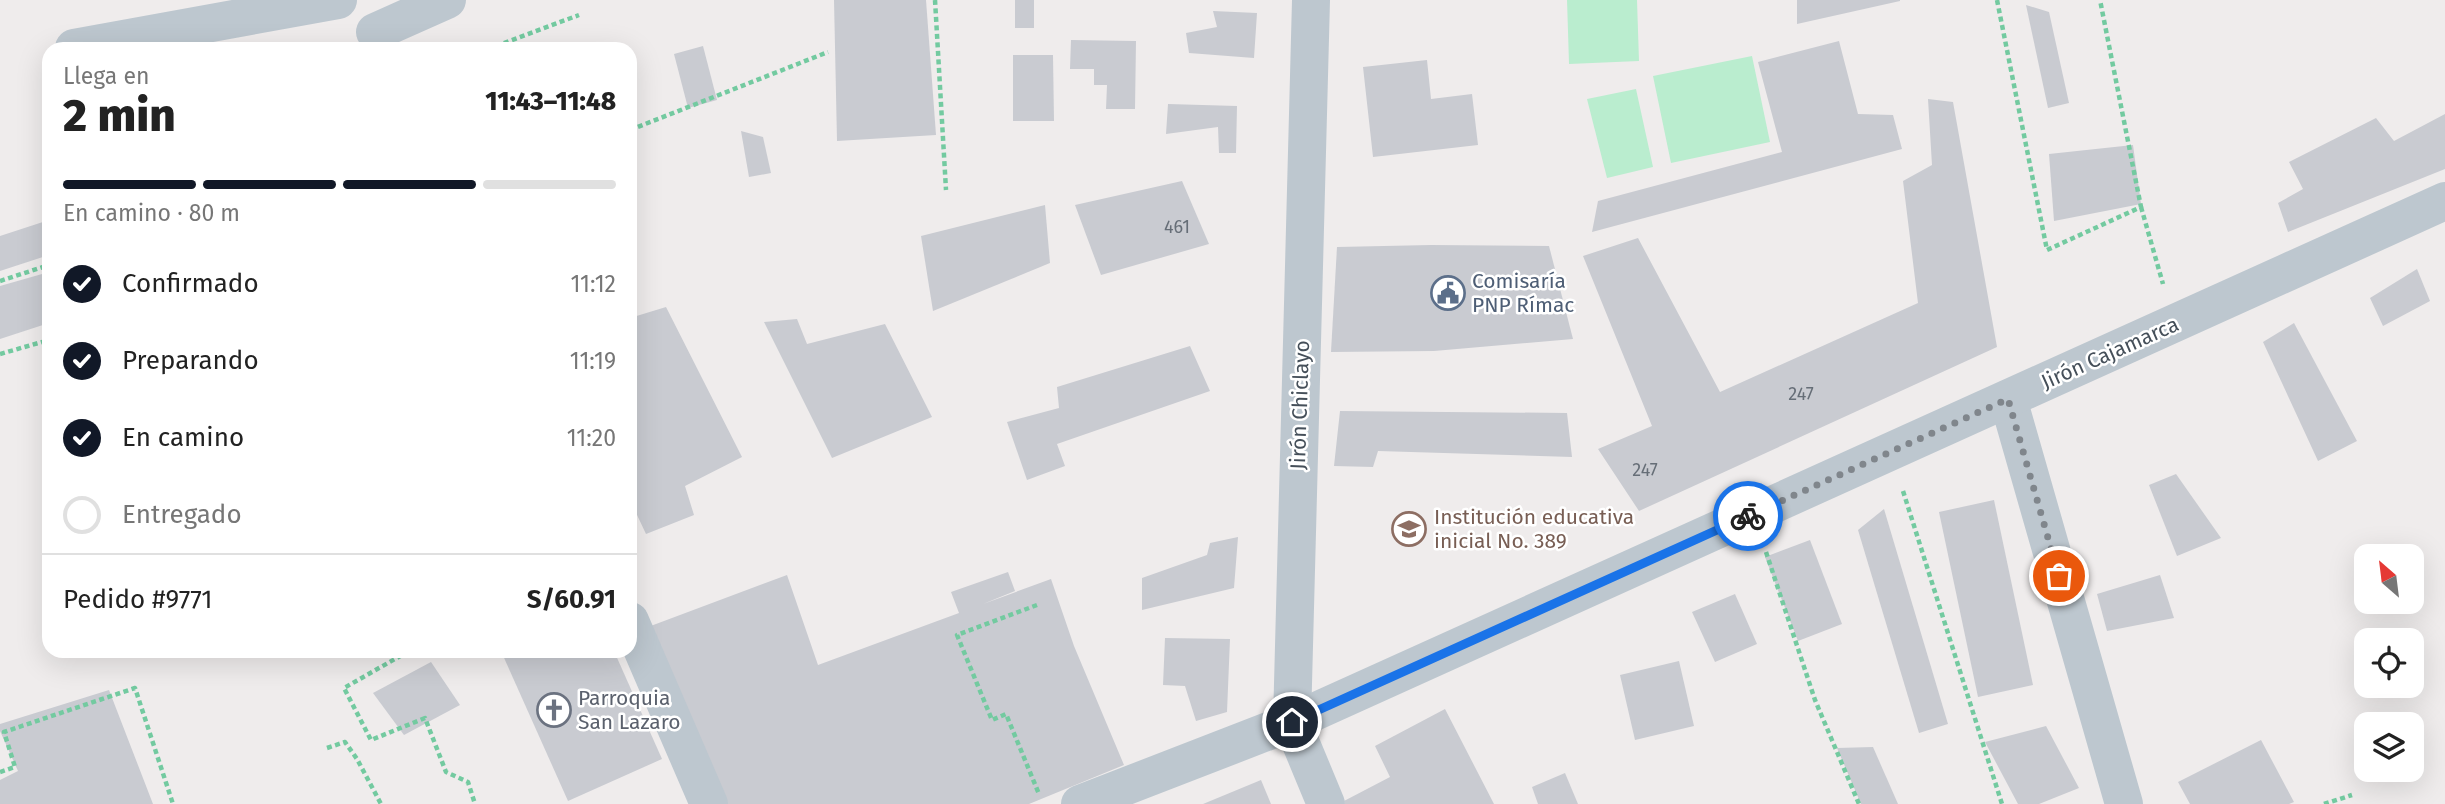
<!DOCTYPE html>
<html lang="es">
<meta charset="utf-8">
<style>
body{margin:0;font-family:"Fira Sans",sans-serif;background:#f2f2f2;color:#222;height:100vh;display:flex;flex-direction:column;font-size:26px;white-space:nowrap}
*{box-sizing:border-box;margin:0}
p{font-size:23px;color:#767676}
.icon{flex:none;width:38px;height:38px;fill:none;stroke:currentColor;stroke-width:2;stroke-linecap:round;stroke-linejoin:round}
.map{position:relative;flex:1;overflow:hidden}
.side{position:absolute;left:42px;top:42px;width:595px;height:616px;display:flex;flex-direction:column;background:#fff;border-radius:21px;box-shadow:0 7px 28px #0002}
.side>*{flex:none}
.needle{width:46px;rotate:332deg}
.buttons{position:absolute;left:2354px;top:544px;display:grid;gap:14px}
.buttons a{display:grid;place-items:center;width:70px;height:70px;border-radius:14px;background:#fff;box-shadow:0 7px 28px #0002;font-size:35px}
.pin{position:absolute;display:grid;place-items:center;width:60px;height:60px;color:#fff;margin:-30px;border:4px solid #fff;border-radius:50%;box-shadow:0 2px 7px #0007}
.courier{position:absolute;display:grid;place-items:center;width:70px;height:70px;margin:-35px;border:5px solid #1a73e8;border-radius:50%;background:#fff;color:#222;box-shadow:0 2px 9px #0007}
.head em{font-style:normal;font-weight:800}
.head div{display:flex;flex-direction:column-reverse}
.head{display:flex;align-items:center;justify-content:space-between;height:119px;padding:0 21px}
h1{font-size:46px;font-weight:800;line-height:52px}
.bar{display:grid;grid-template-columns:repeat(4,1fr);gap:10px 7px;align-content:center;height:84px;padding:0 21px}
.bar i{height:9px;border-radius:5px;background:#e0e0e0}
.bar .on{background:#111827}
.bar p{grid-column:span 4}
.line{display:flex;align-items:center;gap:18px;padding:0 21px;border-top:2px solid #e0e0e0}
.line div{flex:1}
ol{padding:0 21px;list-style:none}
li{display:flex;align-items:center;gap:21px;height:77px}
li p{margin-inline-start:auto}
li .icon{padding:7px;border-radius:50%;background:#111827;color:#fff;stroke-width:4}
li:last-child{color:#767676}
li i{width:38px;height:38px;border:4px solid #e0e0e0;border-radius:50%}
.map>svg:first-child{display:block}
.green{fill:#baedcf}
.building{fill:#c9cbd1}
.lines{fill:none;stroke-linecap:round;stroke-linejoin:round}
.path{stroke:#73caa0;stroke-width:4.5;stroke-dasharray:5 3.5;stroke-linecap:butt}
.minor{stroke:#bdc7cf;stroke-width:38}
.done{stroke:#80868c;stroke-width:7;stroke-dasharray:0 12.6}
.route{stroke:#1a73e8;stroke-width:9}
.labels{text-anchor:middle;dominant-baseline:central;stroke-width:5;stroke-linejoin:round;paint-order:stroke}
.number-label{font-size:18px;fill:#666e77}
.service-label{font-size:21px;fill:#4e5e75;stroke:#fff;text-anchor:start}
.street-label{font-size:21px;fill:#454f59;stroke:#fff}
.education-label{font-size:21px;fill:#785e54;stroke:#fff;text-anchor:start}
.worship-label{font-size:21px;fill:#5b616d;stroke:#fff;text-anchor:start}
</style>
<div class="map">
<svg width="2445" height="804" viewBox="0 0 2445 804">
<rect width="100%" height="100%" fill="#efecec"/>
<g class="green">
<path d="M1567,0h70l2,61 -70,3z"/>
<path d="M1752,56l18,86 -99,21 -18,-87z"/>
<path d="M1636,89l17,78 -46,11 -20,-79z"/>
</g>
<g class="building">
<path d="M834,0h92l10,135 -99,6z"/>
<rect x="1015" y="0" width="19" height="28"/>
<path d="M1797,0h103v1l-103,23z"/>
<path d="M2026,5l23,7 20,91 -21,5z"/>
<path d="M1213,11l44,2 -3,45 -65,-5 -3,-20 31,-6z"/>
<path d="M1071,40l65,1 -1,68h-29l1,-24h-13v-16h-24z"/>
<path d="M1839,41l19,73 35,1 9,34 -310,83 6,-31 184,-49 -24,-90z"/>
<path d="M703,46l14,54 -29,8 -14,-54z"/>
<path d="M1013,55h40l1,66h-41z"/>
<path d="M1427,60l4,39 41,-5 6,51 -105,12 -10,-90z"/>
<path d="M1928,99l25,3 44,245 -358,164 -41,-62 54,-23 -69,-170 55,-18 82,154 198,-89 -15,-122 29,-16z"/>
<path d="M1168,104l69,2 -1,47h-17l-1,-26 -52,7z"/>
<path d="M2445,114v55l-157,63 -10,-29 25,-14 -14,-27 87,-44 18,23z"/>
<path d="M741,131l22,6 8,36 -22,4z"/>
<path d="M2133,145l8,59 -87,17 -5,-67z"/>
<path d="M1182,181l27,63 -108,31 -26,-70z"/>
<path d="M1045,205l5,58 -117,48 -12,-75z"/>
<path d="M49,220v35l-49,16v-35z"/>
<path d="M1431,245l118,1 24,93 -139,12 -103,1 6,-105z"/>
<path d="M2417,269l13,32 -47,25 -13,-28z"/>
<path d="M49,272v51l-49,16v-53z"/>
<path d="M666,307l76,150 -57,29 9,29 -48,19 -16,-34v-182z"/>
<path d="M797,319l10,25 78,-20 47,93 -100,41 -68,-136z"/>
<path d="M2294,323l63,118 -39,20 -55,-119z"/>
<path d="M1190,346l20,45 -153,53 8,22 -38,14 -20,-58 52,-14 -2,-21z"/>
<path d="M1340,411l227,2 5,44 -194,-6 -5,16 -39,-1z"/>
<path d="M2176,474l45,64 -44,18 -28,-71z"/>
<path d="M1994,500l39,185 -55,12 -39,-185z"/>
<path d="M1884,509l64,215 -29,9 -61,-203z"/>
<path d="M1238,537l-4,51 -92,22v-32l65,-23 3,-12z"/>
<path d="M1810,540l32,84 -44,17 -33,-84z"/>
<path d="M1008,572l7,19 -32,13 68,-25 23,67 50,119 -95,39h-308l-73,-177 139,-52 31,90 141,-52 -8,-21z"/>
<path d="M2160,575l14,43 -67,13 -10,-37z"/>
<path d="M1735,594l22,50 -42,18 -23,-50z"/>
<path d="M1165,638l65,1 -3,73 -31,9 -11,-35 -22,-1z"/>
<path d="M501,651h113l48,108 -94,42z"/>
<path d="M1679,661l15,65 -59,14 -15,-65z"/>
<path d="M431,662l29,43 -56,30 -31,-42z"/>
<path d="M109,690l44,114h-153v-24l18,-9 -18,-40v-7z"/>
<path d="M1445,709l49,95h-149l-1,-3 46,-24 -15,-31z"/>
<path d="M2046,726l33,62 -40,16h-21l-33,-62z"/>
<path d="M2261,740l33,62 -5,2h-99l-12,-22z"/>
<path d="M1873,747l25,57h-37l-24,-56z"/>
<path d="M1565,773l13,31h-40l-6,-17z"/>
<path d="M1261,780l10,24h-68z"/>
</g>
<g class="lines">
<g class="path">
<path d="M935,0l11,190"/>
<path d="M1997,0l50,250 94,-43 -41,-207"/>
<path d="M488,49l91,-34"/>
<path d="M630,130l198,-78"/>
<path d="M2141,207l22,77"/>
<path d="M0,281l49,-16"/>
<path d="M0,354l49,-14"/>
<path d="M1903,491l99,313"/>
<path d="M1766,552l49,148 44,104"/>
<path d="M1037,605l-80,30 35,85 14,-6 33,80"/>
<path d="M409,651l-65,37 27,52 54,-22 21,54 22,10 7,22"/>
<path d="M327,748l18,-6 12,17 24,45"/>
<path d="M0,772l15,-5 -11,-35 131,-44 38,116"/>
<path d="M2324,804l28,-9"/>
</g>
<g class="minor">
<path d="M1311,0l-19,722 34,82"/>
<path d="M375,32l72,-32"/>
<path d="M74,48l264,-48"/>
<path d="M2008,399l116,405"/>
<path d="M630,621l79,183"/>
<path d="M1080,804l212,-82 1153,-521"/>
</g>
</g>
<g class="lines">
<path class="done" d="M1748,516l260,-117 51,177"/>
<path class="route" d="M1292,722l456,-206"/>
</g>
<defs>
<g id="civic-ring" transform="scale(1.75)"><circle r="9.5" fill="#fff" stroke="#5c6f8a" stroke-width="1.5"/><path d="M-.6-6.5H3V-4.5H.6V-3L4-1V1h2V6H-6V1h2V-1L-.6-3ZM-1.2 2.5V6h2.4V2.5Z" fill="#5c6f8a"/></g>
<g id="school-ring" transform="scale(1.75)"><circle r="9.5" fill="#fff" stroke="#8d6e63" stroke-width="1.5"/><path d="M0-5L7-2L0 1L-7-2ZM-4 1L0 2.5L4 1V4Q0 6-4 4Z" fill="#8d6e63"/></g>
<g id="church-ring" transform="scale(1.75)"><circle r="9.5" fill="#fff" stroke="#6b7280" stroke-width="1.5"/><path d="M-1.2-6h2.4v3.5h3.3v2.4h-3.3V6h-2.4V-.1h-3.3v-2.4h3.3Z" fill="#6b7280"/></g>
</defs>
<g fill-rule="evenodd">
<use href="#civic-ring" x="1448" y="293"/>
<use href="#school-ring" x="1409" y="529"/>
<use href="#church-ring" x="554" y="710"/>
</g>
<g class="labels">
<g class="number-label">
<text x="1177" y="227">461</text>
<text x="1801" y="394">247</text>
<text x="1645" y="470">247</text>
</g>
<g class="service-label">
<text x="1472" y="281">Comisaría<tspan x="1472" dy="24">PNP Rímac</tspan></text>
</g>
<g class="street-label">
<text transform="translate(2110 353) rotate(-24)">Jirón Cajamarca</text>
<text transform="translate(1300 405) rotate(-88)">Jirón Chiclayo</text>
</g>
<g class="education-label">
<text x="1434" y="517">Institución educativa<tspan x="1434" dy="24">inicial No. 389</tspan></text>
</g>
<g class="worship-label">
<text x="578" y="698">Parroquia<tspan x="578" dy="24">San Lazaro</tspan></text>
</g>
</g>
</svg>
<div class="buttons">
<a><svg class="needle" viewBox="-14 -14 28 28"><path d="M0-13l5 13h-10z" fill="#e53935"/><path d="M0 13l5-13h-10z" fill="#767676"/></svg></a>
<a><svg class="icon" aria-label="locate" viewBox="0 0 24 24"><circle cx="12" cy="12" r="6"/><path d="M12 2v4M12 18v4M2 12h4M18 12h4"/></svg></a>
<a><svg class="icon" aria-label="layers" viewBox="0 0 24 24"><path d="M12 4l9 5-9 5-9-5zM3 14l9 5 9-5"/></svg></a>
</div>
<div class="pin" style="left:2059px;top:576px;background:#ea580c"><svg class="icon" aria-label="bag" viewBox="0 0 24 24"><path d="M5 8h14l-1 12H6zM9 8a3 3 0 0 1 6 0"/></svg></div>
<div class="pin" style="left:1292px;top:722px;background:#1f2937"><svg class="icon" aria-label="home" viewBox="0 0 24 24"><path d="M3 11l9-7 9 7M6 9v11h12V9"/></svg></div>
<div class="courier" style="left:1748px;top:516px"><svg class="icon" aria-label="bike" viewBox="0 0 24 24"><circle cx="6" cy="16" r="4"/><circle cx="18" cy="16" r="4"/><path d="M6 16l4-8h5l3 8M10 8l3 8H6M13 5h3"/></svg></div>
<section class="side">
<div class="head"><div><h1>2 min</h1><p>Llega en</p></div><em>11:43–11:48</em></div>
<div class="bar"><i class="on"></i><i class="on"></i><i class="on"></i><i></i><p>En camino · 80 m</p></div>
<ol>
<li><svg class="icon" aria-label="check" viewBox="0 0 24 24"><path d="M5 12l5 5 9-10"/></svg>Confirmado<p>11:12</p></li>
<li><svg class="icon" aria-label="check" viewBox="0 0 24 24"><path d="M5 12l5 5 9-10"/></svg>Preparando<p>11:19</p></li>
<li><svg class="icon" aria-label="check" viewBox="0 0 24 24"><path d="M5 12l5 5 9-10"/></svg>En camino<p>11:20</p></li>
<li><i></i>Entregado</li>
</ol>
<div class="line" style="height:91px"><div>Pedido #9771</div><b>S/60.91</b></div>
</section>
</div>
